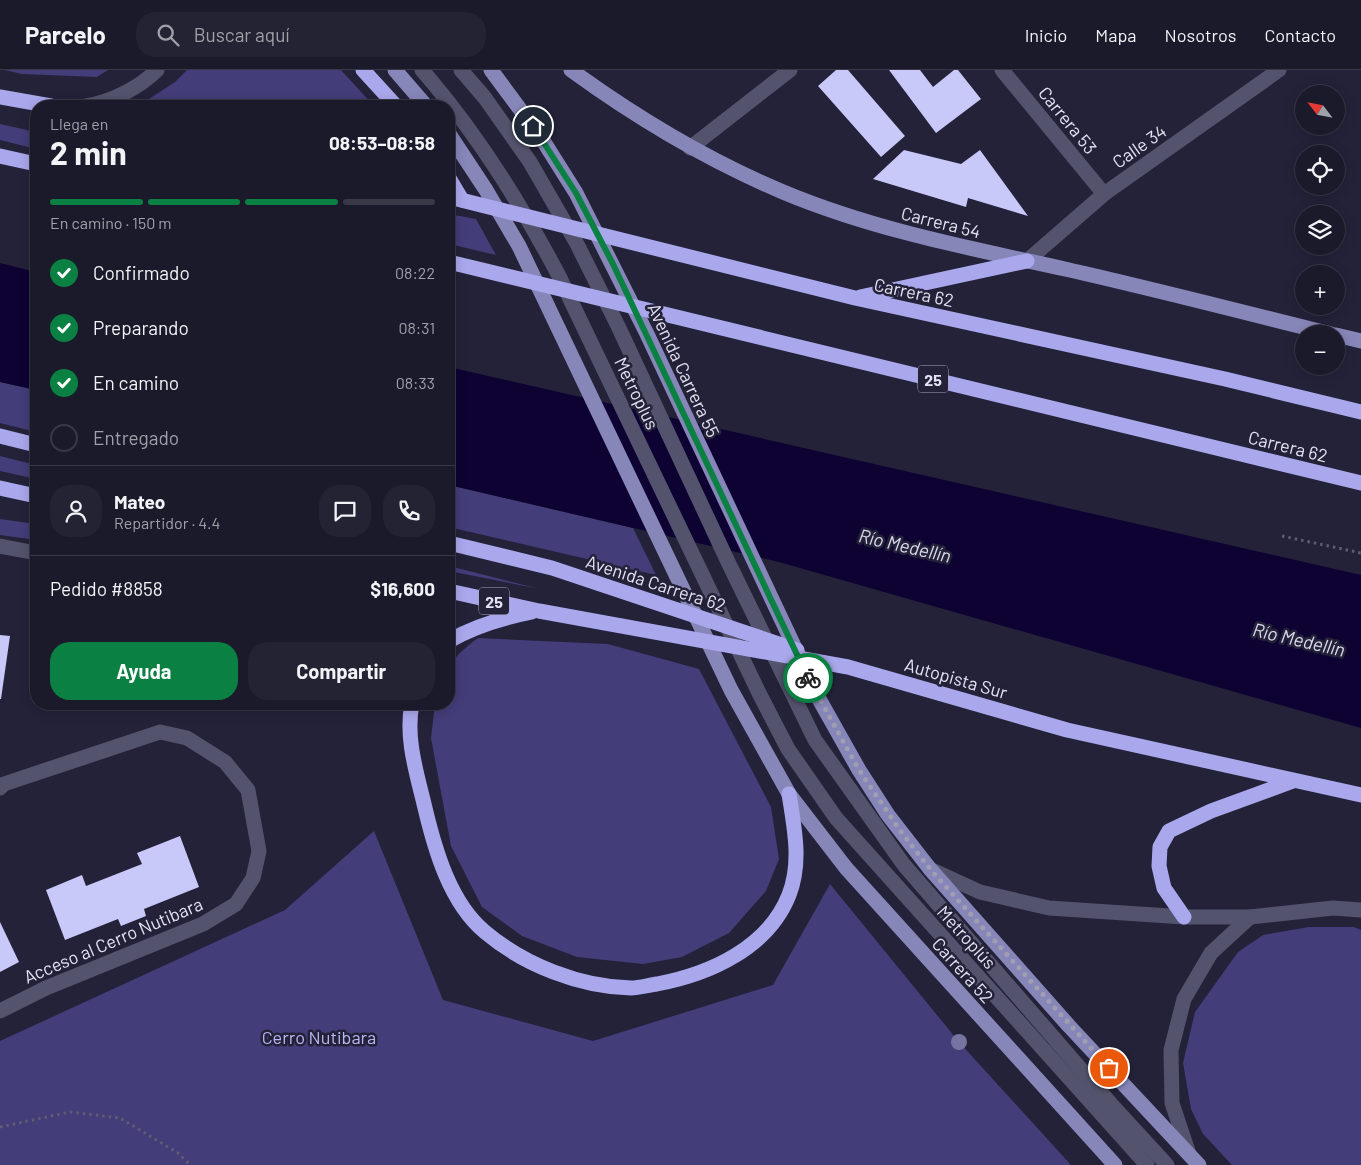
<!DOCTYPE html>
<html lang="es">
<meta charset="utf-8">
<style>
body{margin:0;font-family:Barlow,sans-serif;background:#232333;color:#f1f3f6;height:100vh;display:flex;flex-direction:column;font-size:19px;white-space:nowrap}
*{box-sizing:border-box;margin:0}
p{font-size:16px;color:#9fa1a9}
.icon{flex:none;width:28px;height:28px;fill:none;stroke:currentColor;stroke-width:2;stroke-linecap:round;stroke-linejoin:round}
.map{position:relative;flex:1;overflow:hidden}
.side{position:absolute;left:30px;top:30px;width:425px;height:610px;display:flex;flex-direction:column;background:#1a1a2b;border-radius:20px;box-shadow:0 2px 12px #0003,0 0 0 1px #383847}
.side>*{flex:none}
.needle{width:32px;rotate:302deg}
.fabs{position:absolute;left:1295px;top:15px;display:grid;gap:10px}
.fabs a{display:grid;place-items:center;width:50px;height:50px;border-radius:50%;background:#1a1a2b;box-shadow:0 2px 12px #0003,0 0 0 1px #383847;font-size:25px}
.pin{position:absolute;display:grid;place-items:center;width:42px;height:42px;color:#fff;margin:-21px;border:2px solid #fff;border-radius:50%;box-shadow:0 1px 5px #0007}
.courier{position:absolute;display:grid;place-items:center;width:50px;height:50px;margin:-25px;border:4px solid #0b8043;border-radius:50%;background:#fff;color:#222;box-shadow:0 1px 6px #0007}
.head em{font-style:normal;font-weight:700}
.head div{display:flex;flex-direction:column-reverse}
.head{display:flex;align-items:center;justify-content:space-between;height:85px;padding:0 20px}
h1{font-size:32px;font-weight:700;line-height:38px}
.bar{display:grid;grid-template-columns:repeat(4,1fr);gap:8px 5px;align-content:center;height:60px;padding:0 20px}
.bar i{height:6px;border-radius:4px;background:#383847}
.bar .on{background:#0b8043}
.bar p{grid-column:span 4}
.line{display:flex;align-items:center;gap:12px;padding:0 20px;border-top:1px solid #383847}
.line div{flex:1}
.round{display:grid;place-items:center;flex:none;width:52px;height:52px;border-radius:20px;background:#232333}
ol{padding:0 20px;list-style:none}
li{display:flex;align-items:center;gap:15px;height:55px}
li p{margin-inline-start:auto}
li .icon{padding:5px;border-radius:50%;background:#0b8043;color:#fff;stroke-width:4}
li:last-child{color:#9fa1a9}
li i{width:28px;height:28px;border:2px solid #383847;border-radius:50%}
.cta{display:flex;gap:10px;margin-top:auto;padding:10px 20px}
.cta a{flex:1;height:58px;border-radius:20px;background:#0b8043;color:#fff;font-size:20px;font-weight:700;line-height:58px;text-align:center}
.cta a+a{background:#232333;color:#f1f3f6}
header{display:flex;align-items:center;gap:30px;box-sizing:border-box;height:70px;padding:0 25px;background:#1a1a2b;border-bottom:1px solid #383847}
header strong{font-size:24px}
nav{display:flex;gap:28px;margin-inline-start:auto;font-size:18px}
.search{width:350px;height:45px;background:#232333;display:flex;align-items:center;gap:12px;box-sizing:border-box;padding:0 18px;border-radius:20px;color:#9fa1a9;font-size:19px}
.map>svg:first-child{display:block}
.green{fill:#433d79}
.water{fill:#0e0232}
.building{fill:#c8c8f9}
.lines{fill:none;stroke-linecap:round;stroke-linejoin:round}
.path{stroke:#5e5d72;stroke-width:3;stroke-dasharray:2.5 4;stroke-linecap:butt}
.minor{stroke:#53536d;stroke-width:15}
.major{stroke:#8786b9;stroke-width:15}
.highway{stroke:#aaa8ec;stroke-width:15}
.tree{fill:#7675a1}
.done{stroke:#a09fb2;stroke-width:5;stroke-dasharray:0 9}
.route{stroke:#0b8043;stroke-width:6}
.labels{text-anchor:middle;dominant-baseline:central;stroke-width:5;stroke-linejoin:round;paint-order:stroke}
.shield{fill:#232239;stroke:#a9a9bb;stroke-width:1}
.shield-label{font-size:16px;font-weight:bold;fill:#e3e3f3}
.street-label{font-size:18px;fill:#e3e3f3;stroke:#232239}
.park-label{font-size:18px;fill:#bab9f6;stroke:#232239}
.water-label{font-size:19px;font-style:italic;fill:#d8d8ed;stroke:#232239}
</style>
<header>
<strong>Parcelo</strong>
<div class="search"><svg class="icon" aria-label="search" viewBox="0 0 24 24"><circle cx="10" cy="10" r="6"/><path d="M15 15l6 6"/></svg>Buscar aquí</div>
<nav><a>Inicio</a><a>Mapa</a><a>Nosotros</a><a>Contacto</a></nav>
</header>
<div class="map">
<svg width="1361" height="1095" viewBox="0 0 1361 1095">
<rect width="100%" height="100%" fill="#232239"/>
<g class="green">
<path d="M5,0h103l-11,7 -75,-3z"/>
<path d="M187,0h154l33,36h-236l37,-24z"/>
<path d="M0,54l36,8v17l-36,-9z"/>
<path d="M449,144l27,5 20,36 -47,-11z"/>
<path d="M0,312l36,8v42l-36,-9z"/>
<path d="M0,386l36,9v14l-36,-8z"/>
<path d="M449,415l184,43 23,47 -207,-48z"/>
<path d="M0,449l36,5v16l-36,-5z"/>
<path d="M449,496l91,23 -91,-18z"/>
<path d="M478,568l130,6 91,25 72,138 8,52 -13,32 -37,42 -47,24 -39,7 -66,-7 -55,-21 -40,-29 -31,-61 -20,-108 4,-34h14c0,-39 -3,-42 29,-66z"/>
<path d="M374,761l69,169 150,41 180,-56 57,-101 129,158 112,123h-1071v-124l285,-131z"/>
<path d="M1309,857h45l7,3v235h-129l-29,-31 -12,-25 -8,-46 12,-51 43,-60 25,-17z"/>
</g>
<g class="water">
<path d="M0,193l36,9v118l-36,-8z"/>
<path d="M449,297l912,208v153l-582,-166 -330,-77z"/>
</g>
<g class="building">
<path d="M836,0h12l57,66 -24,21 -63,-71z"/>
<path d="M889,0h31l13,17 21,-17h4l23,29 -45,34z"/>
<path d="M904,80l57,14 19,-14 48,66 -60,-18 -2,9 -93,-28z"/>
<path d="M0,565l10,1 -9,63h-1z"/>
<path d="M180,766l19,51 -55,22 2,7 -25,10 -3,-7 -53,21 -19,-50 36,-15 4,11 56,-22 -5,-11z"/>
<path d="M0,852l19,40 -19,10z"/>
</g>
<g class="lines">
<g class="path">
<path d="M1282,466l79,17"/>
<path d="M0,1057l70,-15 50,6 58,35 12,12"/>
</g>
<g class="minor">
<path d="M422,0c55,63 98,132 137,206l201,419 28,54 48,69 311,347"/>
<path d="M461,0l24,28 45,64 46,80 42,84 111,238 86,176 89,125 207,239 56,61"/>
<path d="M1002,0l102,124"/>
<path d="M86,36c25,-4 53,-18 71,-36"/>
<path d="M690,78l100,-78"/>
<path d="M1027,191l77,-67 175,-124"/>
<path d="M0,476l36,7"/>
<path d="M0,718l4,-4 156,-52 27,6 38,24 23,28 11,61 -6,27 -17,26 -33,20 -157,64 -46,23"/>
<path d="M930,799l50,23 69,16 135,9h66l83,-9 28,2"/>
<path d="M1189,1084l-17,-51 -1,-53 13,-51 27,-46 39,-36"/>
</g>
<g class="major">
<path d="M395,0l31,36"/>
<path d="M491,0l51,69 34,54 71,141 172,365 40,71 29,45 42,54 139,157 130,139"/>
<path d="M571,0c66,48 136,90 212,122 91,38 186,56 282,77 89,20 177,43 266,65"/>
<path d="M449,64l37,56 33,56 212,444 58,104 57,74 269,297"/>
<path d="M1336,265l25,6"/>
</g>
<g class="highway">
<path d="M363,0l33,36"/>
<path d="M0,27l51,9"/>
<path d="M0,86l36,8"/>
<path d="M449,108l13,22"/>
<path d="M449,127l406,101 370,81 136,33"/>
<path d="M449,192l912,221"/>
<path d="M860,227l167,-36"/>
<path d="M0,366l36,9"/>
<path d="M0,418l36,8"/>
<path d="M449,473l103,25 245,82"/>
<path d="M449,521l90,20 309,56 219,63 294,65"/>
<path d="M449,571c26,-15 53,-23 83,-29"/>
<path d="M412,634c-7,34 5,70 13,104 10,42 25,95 60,124 39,33 95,55 146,56 8,0 18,-3 26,-4 53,-10 111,-36 132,-89 13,-33 5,-68 0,-101"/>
<path d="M1184,847l-20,-29 -5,-22 1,-19 9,-16 42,-20 82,-30"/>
</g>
</g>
<circle class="tree" cx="959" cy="972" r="8"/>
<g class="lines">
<path class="done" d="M808,608l51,92 40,59 31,40 179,199"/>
<path class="route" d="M533,56l43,67 37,71 195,414"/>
</g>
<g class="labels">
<g class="shield">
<rect x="918" y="295.5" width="30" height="27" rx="4"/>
<rect x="479" y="517.5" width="30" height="27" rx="4"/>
</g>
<g class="shield-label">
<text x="933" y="309">25</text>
<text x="494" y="531">25</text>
</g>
<g class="street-label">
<text transform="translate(1068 50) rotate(51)">Carrera 53</text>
<text transform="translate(1139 76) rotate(-35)">Calle 34</text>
<text transform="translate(941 152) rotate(14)">Carrera 54</text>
<text transform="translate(914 222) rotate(12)">Carrera 62</text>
<text transform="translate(684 300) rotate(65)">Avenida Carrera 55</text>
<text transform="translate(637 323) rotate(64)">Metroplus</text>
<text transform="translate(1288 376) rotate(14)">Carrera 62</text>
<text transform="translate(656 513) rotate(18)">Avenida Carrera 62</text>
<text transform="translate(956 608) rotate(16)">Autopista Sur</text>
<text transform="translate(967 867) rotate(48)">Metroplús</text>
<text transform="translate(113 870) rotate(-23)">Acceso al Cerro Nutibara</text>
<text transform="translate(963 900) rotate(48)">Carrera 52</text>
</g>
<g class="park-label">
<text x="319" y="967">Cerro Nutibara</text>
</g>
<g class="water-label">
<text transform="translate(905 475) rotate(13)">Río Medellín</text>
<text transform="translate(1299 569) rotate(13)">Río Medellín</text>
</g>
</g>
</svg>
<div class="fabs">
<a><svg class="needle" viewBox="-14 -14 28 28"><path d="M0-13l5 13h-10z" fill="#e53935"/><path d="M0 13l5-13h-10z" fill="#9fa1a9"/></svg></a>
<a><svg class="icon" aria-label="locate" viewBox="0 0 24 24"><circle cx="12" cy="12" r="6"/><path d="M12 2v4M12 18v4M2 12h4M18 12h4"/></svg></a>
<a><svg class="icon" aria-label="layers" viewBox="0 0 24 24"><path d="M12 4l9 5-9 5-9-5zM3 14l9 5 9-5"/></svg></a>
<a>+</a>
<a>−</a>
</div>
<div class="pin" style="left:1109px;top:998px;background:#ea580c"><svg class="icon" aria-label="bag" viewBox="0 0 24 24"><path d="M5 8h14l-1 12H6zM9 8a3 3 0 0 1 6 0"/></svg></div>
<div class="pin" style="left:533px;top:56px;background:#1f2937"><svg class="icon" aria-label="home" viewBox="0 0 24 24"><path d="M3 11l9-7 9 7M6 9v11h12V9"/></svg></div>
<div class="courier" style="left:808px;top:608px"><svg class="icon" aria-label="bike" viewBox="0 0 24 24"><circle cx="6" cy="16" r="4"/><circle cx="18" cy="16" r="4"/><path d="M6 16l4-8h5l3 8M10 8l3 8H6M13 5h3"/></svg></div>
<section class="side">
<div class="head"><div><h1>2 min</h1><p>Llega en</p></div><em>08:53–08:58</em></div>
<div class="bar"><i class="on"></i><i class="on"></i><i class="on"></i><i></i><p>En camino · 150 m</p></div>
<ol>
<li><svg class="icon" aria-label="check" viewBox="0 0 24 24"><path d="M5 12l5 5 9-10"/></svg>Confirmado<p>08:22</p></li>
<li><svg class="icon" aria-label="check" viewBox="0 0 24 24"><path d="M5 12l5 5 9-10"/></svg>Preparando<p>08:31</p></li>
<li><svg class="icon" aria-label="check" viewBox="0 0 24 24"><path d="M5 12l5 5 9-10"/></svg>En camino<p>08:33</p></li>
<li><i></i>Entregado</li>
</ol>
<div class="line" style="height:90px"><a class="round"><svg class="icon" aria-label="person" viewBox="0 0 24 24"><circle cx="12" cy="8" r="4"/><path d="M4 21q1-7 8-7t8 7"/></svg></a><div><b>Mateo</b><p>Repartidor · 4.4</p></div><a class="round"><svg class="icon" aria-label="chat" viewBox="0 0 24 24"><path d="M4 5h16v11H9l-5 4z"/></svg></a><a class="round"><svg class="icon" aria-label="phone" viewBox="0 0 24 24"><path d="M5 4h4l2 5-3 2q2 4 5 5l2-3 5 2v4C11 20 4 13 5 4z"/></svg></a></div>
<div class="line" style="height:65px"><div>Pedido #8858</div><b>$16,600</b></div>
<div class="cta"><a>Ayuda</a><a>Compartir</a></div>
</section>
</div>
